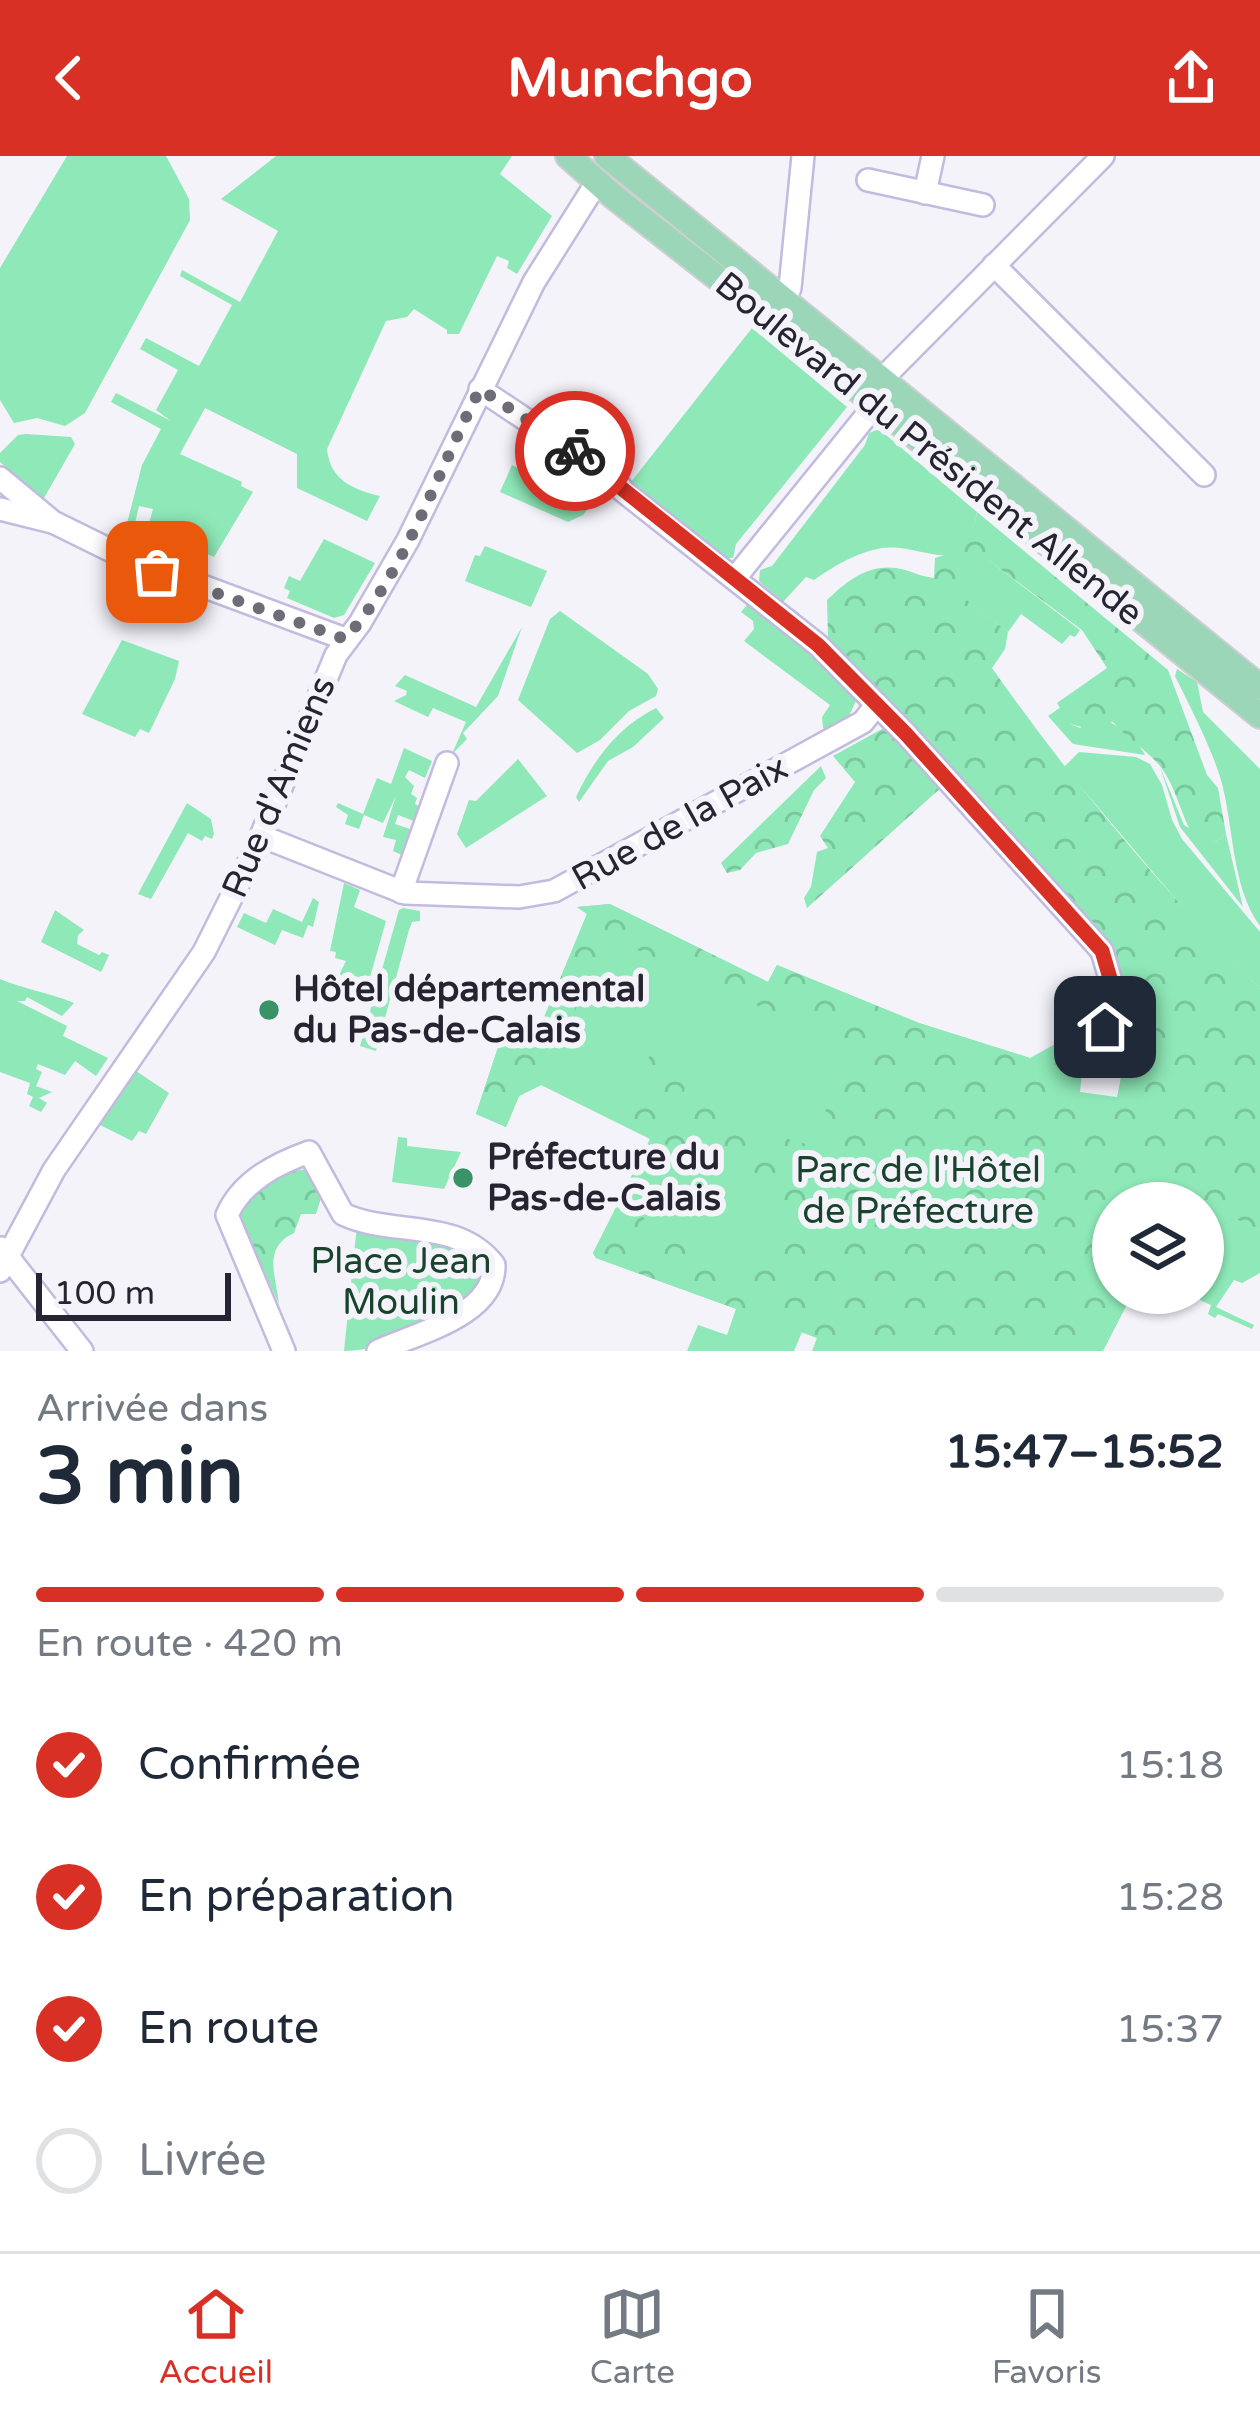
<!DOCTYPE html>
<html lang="fr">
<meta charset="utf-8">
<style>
body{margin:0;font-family:"Varela Round",sans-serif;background:#f6f6f7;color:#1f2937;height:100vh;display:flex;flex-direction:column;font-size:45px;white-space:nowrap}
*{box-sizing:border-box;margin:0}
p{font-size:39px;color:#747a83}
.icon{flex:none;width:66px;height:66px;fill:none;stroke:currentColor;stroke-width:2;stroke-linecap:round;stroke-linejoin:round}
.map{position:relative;height:1195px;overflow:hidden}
.sheet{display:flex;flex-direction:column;background:#fff;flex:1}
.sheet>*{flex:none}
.controls{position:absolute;left:1092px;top:1026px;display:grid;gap:24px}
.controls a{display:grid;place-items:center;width:132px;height:132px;border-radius:50%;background:#fff;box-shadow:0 3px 9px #0004;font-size:60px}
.scale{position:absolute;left:36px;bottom:30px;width:195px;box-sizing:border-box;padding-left:12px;border:6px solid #272431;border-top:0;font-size:33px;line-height:42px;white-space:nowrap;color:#272431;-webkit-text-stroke:9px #f4f3fa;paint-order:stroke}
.pin{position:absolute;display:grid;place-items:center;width:102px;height:102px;color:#fff;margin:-51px;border-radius:24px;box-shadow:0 6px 18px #0006}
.courier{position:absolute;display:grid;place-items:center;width:120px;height:120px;margin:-60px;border:9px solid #d93025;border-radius:50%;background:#fff;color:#222;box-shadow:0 3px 15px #0007}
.headline em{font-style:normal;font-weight:700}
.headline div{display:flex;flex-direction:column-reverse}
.headline{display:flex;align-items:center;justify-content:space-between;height:204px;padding:0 36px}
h1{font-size:78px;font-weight:700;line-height:90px}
.bar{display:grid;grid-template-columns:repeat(4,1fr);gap:18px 12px;align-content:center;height:144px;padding:0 36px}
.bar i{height:15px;border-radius:9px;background:#e0e1e3}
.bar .on{background:#d93025}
.bar p{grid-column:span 4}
ol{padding:0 36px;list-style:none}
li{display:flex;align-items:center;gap:36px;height:132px}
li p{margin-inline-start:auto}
li .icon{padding:12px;border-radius:50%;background:#d93025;color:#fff;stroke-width:4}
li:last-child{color:#747a83}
li i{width:66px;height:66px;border:6px solid #e0e1e3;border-radius:50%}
header{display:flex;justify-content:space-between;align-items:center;height:156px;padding:0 36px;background:#d93025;color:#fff;font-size:54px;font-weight:700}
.tab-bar{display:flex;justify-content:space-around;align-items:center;height:168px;border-top:3px solid #e0e1e3;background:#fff;font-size:33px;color:#747a83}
.tab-bar a{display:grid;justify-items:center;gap:6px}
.tab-bar .on{color:#d93025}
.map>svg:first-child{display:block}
.green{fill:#8ee8b7}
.forest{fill:url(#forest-crowns)}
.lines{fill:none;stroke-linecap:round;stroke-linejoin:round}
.minor-casing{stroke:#c2bbdf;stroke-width:26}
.major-casing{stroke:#cfcfd2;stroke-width:28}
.minor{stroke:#fff;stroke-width:21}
.major{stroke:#9cd6b8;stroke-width:24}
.done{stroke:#6f6c77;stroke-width:12;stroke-dasharray:0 21.6}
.route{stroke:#d93025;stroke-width:15}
.poi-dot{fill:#3a9267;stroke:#f4f3fa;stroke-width:4.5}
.labels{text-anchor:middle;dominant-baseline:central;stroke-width:12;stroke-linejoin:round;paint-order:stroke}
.street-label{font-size:36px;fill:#272431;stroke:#f4f3fa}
.poi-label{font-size:36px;font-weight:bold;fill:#272431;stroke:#f4f3fa;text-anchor:start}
.park-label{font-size:36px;fill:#1a432e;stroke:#f4f3fa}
</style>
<header><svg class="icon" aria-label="back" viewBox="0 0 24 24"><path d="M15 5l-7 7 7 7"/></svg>Munchgo<svg class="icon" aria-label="share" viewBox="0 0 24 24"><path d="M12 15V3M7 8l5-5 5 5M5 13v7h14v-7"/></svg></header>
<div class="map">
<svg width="1260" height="1195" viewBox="0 0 1260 1195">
<defs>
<pattern id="forest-crowns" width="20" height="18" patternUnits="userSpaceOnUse" patternTransform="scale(3)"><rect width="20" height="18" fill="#8ee8b7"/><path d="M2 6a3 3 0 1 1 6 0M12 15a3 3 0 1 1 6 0" fill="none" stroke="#7ac79e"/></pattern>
</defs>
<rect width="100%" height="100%" fill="#f4f3fa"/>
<g class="green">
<path d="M67,0h99l23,43 1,21 -105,193 -20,13 -28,-8 -23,5 -14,-23v-132z"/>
<path d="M276,0h236l-12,18 52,42 -35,58 -10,-6 2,-7 -12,-5 -38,78h-12v-4l-33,-21 -7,8 -21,4 -59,128c3,30 24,40 53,47l-13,25 -70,-33v-34l-92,-46 -25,46 62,28 -1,4 12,6 -39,65 -9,-4 -9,17 -44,-17 6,-13 -12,-6 7,-25 -14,-3 -9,39 -7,-6 19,-74 19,-36 -50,-27 5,-9 55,28 -15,-11 22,-40 -38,-21 6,-11 53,28 33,-61 -52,-29 2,-6 58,32 38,-71 -57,-32z"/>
<path d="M752,172l95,79 -111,137 -3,14h-7l-95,-76z"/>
<path d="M879,273l98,83c-11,73 -52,30 -95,36 -25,4 -48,18 -68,32l-8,-3 -23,25 -24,-21 1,-11 12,-4 93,-121 4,-12z"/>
<path d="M26,278l45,3 4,7 -31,54 -7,-2 -37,-34v-9l18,-18z"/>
<path d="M534,299l13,7 -3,5 23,8 -5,7 17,13 5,-7 12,10 -13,17 -15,7 -68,-30 12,-27 12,6z"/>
<path d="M324,383l51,24 -31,52 -10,3 -47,-20 3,-7 -6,-3 5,-12 11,5z"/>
<path d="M485,390l62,25 -16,36 -66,-26 10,-26 5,1z"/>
<path d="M987,403l93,71 -5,7 -5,-2 -8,9 -41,-30 -13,18 -49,-37z"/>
<path d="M750,445l62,49 45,49 -10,21 -19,11 -5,-3 -1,-11 8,-12 -86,-64 10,-12 -1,-8 -12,-9z"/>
<path d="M560,455l88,63 10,15 -2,7 -27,15 -29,29 -23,13 -59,-53 32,-81z"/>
<path d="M522,471l-24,69 -35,37 4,6 -15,15 14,-32 -33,-14 -5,9 -34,-16 12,-6 1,-4 -12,-5 10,-11 71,32z"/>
<path d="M122,484l57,21 -4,18 -26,54 -9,-4 -5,8 -53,-23z"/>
<path d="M1177,513l20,13 6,30 57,57v157c-29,-40 -26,-100 -39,-146 -11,-36 -30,-71 -46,-104z"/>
<path d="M1061,551l9,17 10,4 16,-12c18,6 41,22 49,39l-72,-11 -25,-28z"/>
<path d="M656,552l8,10 -31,29 -25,14 -29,41 -3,-5c18,-38 42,-70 80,-89z"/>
<path d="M404,592l28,13 -7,17 -16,-8 -4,7 9,9 -3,8 6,4 -2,6 10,5 -6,14 -21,-8 -3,9 15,5 -8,26 -9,-4 3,-11 -13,-3 13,-41 -13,27 -19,-8 -5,14 -14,-5 3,-9 -12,-8 2,-4 25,11 14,-36 14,6z"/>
<path d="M1079,596l57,5 14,7 12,21 10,35 10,19 78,93v57l-58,-59 -138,-163z"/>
<path d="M518,603l29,37 -81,52 -9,-14 12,-34 7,1z"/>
<path d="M1160,611l24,58 29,18 13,-9 17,73 -63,-80z"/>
<path d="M187,647l24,16 3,15 -2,5 -7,-3 -3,5 -14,-8 -37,66 -13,-5z"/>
<path d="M344,727l16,7 -6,17 32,14 -20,70 -21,-13 -8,1 9,-18 -11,-3 1,-6 -6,-1z"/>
<path d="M313,742l6,4 -6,25 -5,-2 -5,13 -21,-8 -7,15 -38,-18 7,-14 22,10 7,-14 29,13z"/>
<path d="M610,748l158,78 9,-17 142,58 111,35 13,293h-231l5,-13 -15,-6 -8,19h-107l11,-26 29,10 9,-26 -140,-51 -3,-5 57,-114 -109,-54 -22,11 -13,31 -30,-13 29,-88 33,6 49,-118 -10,-7z"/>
<path d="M403,752l17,3v10l-8,1 -3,8 -33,121 -16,-5 39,-136z"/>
<path d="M55,754l29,20 -6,5 -1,9 22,11 3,-3 7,3 -8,17 -60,-30z"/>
<path d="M0,823c26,11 48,13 74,24l-12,13 -35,-19 -2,4h-8l50,25 -4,10 45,22 -12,18 -21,-15 -10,14 -27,-11 -2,5 6,3 -6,14 16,6 -13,6 8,5 -6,9 -12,-6 4,-9 -6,-3 3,-11 -30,-11z"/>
<path d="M136,915l33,22 -23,41 -7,-3 -7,10 -32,-16z"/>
<path d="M398,981l9,1v8l54,6 -17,37 -52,-7z"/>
<path d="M1203,1048l57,26v43l-18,10 -8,-3 -18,27 38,18 -2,4 -34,-15 -3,4 -7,-4 3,-9 -27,-12h19z"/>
<path d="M357,1069l70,8 61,29 -11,34c-40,22 -86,55 -133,55z"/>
</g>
<g class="forest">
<path d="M977,356l191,158 39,105 11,13 8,46 -13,9h-15c-17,-23 -20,-54 -38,-77 -14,-17 -34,-28 -47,-44l-11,2 -5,-6 -11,10 -16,-4 -13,-21 50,-35 -25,-38 -94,-70 -28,35 48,37 -3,17 -13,19c81,115 170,221 268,321v241l-74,-33 -5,6h-68v90h20l-30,58h-250l-257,-93 -3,-5 32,-62 32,46 28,-14 64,53 28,-21 16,-23 -48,-64c-46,-9 -87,-25 -128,-46l33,-67 39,17 -6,23 78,37 49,13 43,-95 -235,-109 -18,15 -59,129 -22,11 -13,31 -30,-13 29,-88 33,6 49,-118 -10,-7 33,-3 158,78 9,-17 142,58 111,35 45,-25 10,11 -5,48 37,5 6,-30h18l9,-8 -3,-9 -14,-10 -15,-53 -227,-285 -63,-64 -1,-38c19,-18 40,-36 69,-32 14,2 25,9 38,10l1,-20c27,-8 38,-18 42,-46z"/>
<path d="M882,573l10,3 51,54 -136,122 -3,-10 7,-11 6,-35 11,-4 -8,-12 35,-54 -22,-26z"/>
<path d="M821,610l5,12 -12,12 -26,54 -32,9 -16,17 -13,3 -6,-10z"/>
<path d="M306,1013l11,7 4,22 -5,16h-15l-7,19c-32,15 -18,43 -15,71l-40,-88c12,-28 38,-43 67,-47z"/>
</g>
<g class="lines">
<g class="minor-casing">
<g id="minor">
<path d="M868,24l115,25"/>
<path d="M925,37l8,-37"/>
<path d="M994,109l210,210"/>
<path d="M784,145l6,-13 13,-132"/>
<path d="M881,224l222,-224"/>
<path d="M480,233l136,91 7,11 195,154 88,89 196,217 10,34 -7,42"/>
<path d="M0,322l53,44 69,34 223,83"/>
<path d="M0,353l52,13"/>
<path d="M735,422l140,-173"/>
<path d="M261,680l144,57 114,4 35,-6 309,-169 14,-18"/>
<path d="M401,736l46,-129"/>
<path d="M1,1092l81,103"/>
<path d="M0,1115l54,-101 150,-218 52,-104 80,-193 24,-32 48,-83 126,-258 63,-100"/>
<path d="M284,1195l-57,-136c15,-34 49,-51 82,-63l34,62c48,23 114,3 151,51 1,51 -78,68 -116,86"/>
</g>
</g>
<g class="major-casing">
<g id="major">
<path d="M568,0l46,41 165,129 481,390"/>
<path d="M607,0l653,531"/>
</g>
</g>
<use href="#minor" class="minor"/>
<use href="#major" class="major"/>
</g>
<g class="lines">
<path class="done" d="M157,416l188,67c62,-69 92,-167 135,-250l95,62"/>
<path class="route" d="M575,295l243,194 88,89 196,217 10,34 -7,42"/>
</g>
<g class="poi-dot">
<circle cx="269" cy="854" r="12"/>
<circle cx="463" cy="1022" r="12"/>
</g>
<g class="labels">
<g class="street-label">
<text transform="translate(929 293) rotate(39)">Boulevard du Président Allende</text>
<text transform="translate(279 631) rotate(-67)">Rue d'Amiens</text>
<text transform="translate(680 667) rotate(-29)">Rue de la Paix</text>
</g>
<g class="poi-label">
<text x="293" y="833">Hôtel départemental<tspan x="293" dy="41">du Pas-de-Calais</tspan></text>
<text x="487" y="1001">Préfecture du<tspan x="487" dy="41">Pas-de-Calais</tspan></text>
</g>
<g class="park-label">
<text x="918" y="1014">Parc de l'Hôtel<tspan x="918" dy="41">de Préfecture</tspan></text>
<text x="401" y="1105">Place Jean<tspan x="401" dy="41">Moulin</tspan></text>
</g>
</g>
</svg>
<div class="controls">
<a><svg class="icon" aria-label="layers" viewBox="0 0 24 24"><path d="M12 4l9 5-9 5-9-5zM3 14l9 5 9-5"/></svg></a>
</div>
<div class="scale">100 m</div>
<div class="pin" style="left:157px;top:416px;background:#ea580c"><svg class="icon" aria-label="bag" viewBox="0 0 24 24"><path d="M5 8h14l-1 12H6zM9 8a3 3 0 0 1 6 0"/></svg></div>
<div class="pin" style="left:1105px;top:871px;background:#1f2937"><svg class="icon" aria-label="home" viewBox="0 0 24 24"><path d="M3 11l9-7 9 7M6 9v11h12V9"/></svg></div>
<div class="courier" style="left:575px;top:295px"><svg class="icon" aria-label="bike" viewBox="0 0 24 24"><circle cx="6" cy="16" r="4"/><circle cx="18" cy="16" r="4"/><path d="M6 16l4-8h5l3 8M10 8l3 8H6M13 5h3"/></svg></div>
</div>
<section class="sheet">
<div class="headline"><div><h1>3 min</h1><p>Arrivée dans</p></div><em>15:47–15:52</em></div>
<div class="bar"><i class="on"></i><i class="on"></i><i class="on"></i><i></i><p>En route · 420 m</p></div>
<ol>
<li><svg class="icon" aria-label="check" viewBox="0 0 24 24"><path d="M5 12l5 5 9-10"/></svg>Confirmée<p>15:18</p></li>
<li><svg class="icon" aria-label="check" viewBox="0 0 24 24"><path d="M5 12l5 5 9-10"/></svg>En préparation<p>15:28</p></li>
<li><svg class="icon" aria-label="check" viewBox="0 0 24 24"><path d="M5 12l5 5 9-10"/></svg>En route<p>15:37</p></li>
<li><i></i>Livrée</li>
</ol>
</section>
<nav class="tab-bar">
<a class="on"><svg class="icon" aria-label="home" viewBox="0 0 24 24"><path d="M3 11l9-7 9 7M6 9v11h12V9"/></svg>Accueil</a>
<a><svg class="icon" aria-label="map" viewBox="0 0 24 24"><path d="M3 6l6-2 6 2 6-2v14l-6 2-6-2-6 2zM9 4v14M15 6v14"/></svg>Carte</a>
<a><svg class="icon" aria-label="saved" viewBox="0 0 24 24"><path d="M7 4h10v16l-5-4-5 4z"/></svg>Favoris</a>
</nav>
